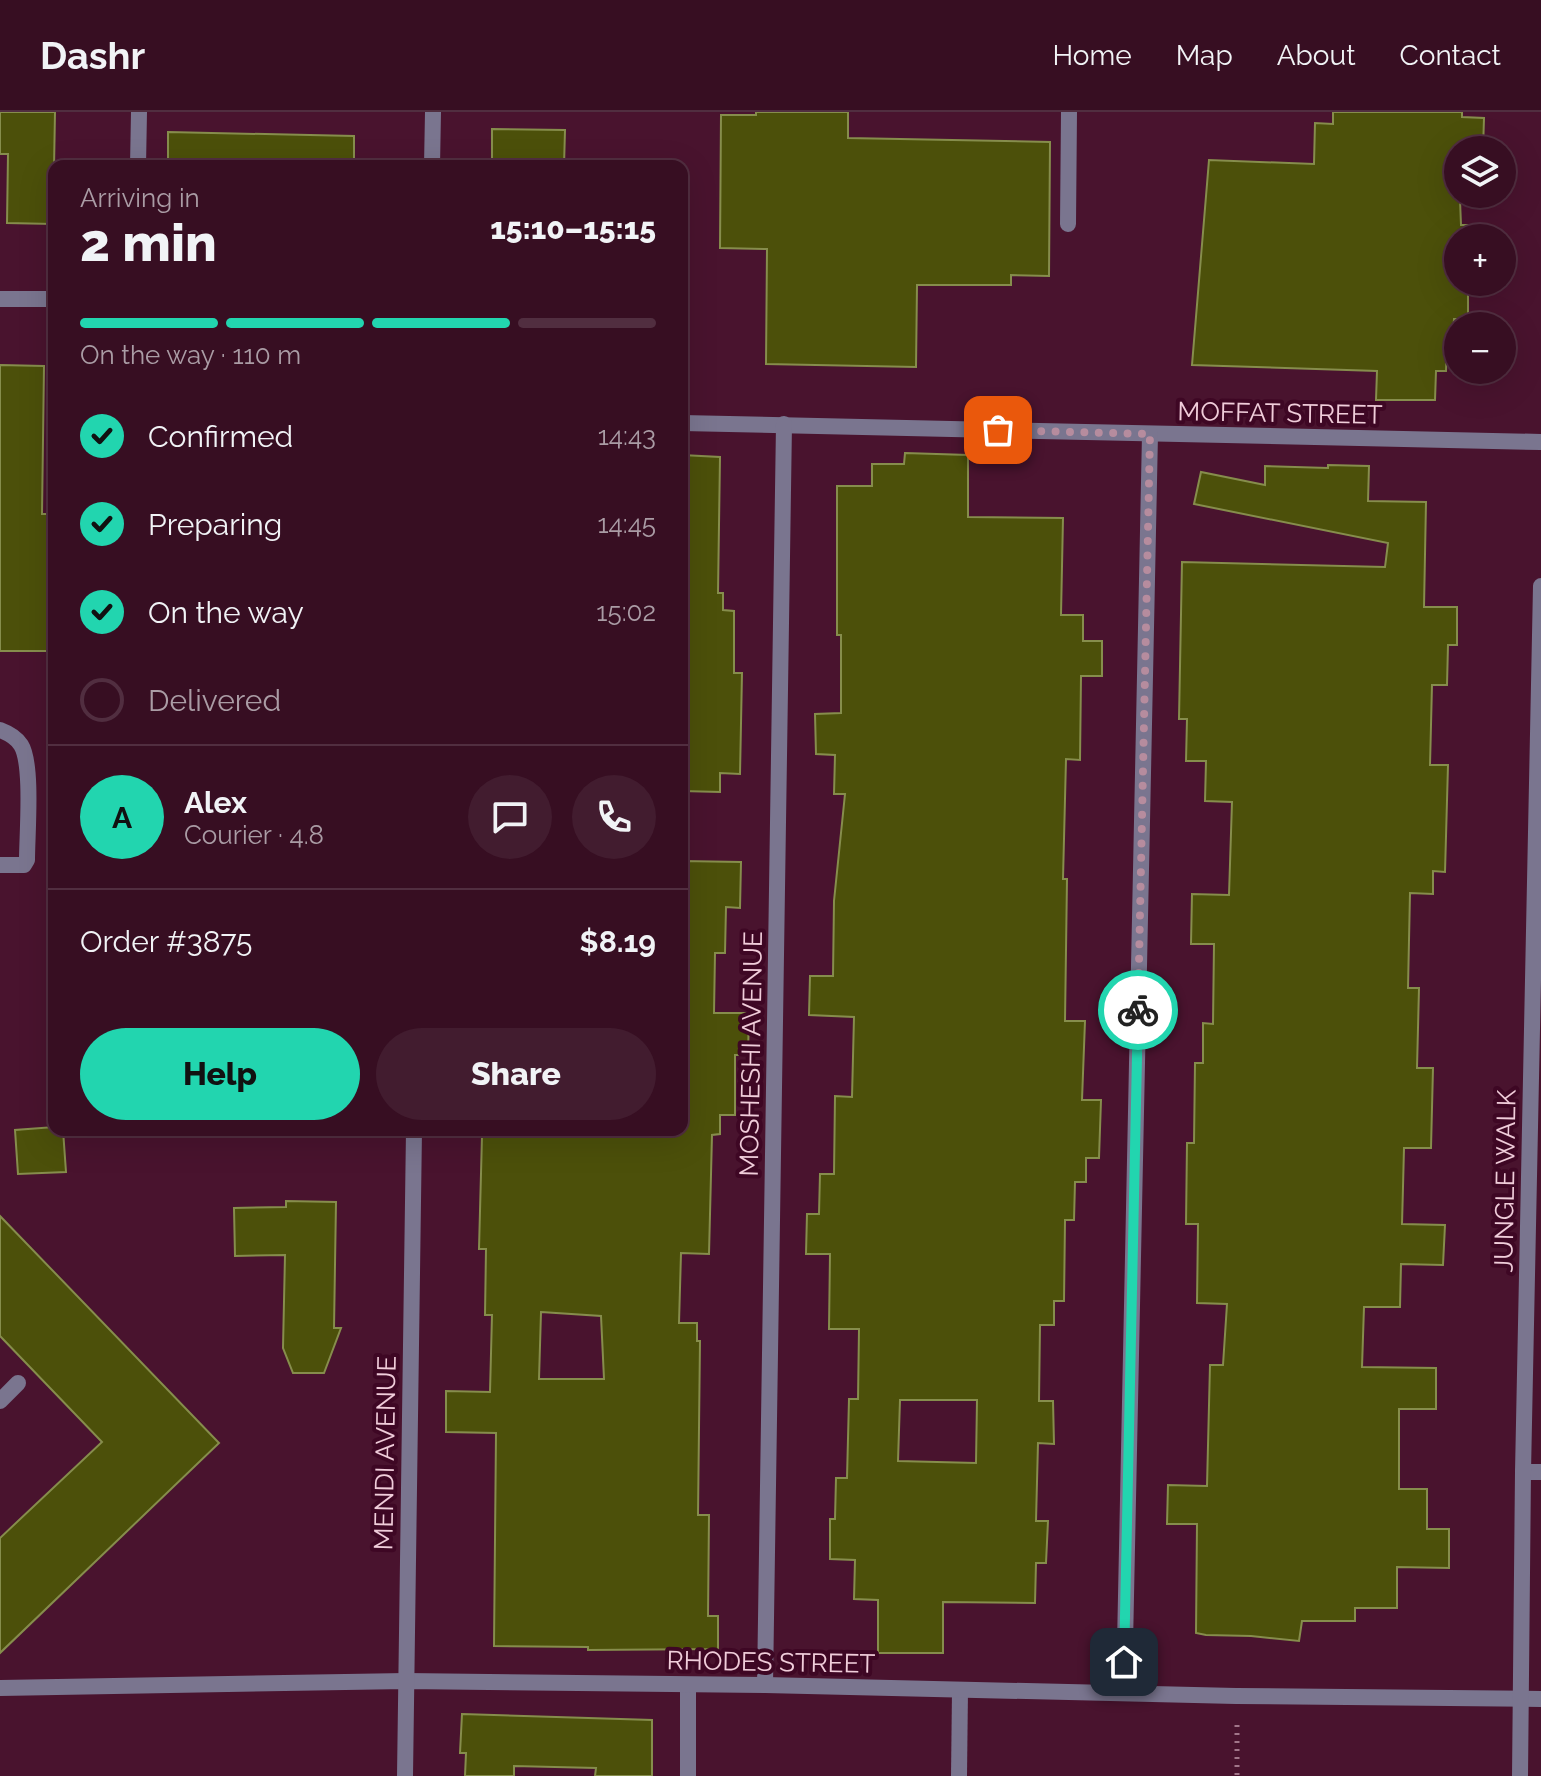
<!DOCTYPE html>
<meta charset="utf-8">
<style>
body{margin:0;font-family:Raleway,sans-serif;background:#421c2f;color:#f1f3f6;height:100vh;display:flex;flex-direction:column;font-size:30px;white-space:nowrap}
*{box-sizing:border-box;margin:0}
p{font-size:26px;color:#aa9ca5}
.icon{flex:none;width:44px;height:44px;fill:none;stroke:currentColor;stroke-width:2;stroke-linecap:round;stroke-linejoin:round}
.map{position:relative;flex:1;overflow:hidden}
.panel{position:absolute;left:48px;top:48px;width:640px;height:976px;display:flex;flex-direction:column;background:#370e22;border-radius:16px;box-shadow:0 8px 32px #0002,0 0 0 2px #512e40}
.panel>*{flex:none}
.controls{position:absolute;left:1444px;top:24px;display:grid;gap:16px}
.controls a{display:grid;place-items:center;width:72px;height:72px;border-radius:50%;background:#370e22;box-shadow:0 8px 32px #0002,0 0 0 2px #512e40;font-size:40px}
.pin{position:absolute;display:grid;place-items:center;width:68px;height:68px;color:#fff;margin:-34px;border-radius:16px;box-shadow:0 4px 12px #0006}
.courier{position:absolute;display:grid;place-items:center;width:80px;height:80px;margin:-40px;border:6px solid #22d5af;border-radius:50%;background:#fff;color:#222;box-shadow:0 2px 10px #0007}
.overview em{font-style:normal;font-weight:800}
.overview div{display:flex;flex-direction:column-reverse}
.overview{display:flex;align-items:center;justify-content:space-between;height:136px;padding:0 32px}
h1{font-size:52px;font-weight:800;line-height:60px}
.bar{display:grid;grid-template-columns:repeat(4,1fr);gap:12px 8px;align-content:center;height:96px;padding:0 32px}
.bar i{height:10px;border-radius:6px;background:#512e40}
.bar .on{background:#22d5af}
.bar p{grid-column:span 4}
.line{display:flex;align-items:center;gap:20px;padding:0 32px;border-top:2px solid #512e40}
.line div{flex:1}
.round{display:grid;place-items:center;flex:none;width:84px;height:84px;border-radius:42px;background:#421c2f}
ol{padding:0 32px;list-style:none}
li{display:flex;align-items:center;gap:24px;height:88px}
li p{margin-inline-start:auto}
li .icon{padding:8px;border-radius:50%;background:#22d5af;color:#111;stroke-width:4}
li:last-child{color:#aa9ca5}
li i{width:44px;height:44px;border:4px solid #512e40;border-radius:50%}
.cta{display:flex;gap:16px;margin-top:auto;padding:16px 32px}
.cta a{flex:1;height:92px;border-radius:48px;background:#22d5af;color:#111;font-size:32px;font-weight:800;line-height:92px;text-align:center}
.cta a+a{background:#421c2f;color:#f1f3f6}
header{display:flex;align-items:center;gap:48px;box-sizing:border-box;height:112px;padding:0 40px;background:#370e22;border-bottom:2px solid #512e40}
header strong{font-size:38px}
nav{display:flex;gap:44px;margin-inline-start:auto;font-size:28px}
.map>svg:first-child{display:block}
.building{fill:#4c500a;stroke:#868d4c;stroke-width:2;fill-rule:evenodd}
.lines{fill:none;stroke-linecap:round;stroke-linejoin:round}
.path{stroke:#a2768a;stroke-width:5;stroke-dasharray:2 6;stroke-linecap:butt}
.lane{stroke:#7a758f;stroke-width:16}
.street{stroke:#7a758f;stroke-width:16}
.done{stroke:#b68c9e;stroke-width:8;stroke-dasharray:0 14.4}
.route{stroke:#22d5af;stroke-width:10}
.labels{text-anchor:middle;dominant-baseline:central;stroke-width:8;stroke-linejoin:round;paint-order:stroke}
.street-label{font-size:26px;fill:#f0cdda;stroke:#3e0724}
</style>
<header>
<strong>Dashr</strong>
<nav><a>Home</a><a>Map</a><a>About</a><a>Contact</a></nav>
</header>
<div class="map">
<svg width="1541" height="1664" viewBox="0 0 1541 1664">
<rect width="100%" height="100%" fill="#49132e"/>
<g class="building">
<path d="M0,0h55l-2,112 -46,-1 1,-69h-8z"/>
<path d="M756,0h92v26l202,4 -1,134 -38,-1v10h-94l-1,82 -150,-3 1,-115 -47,-1 1,-133h35z"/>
<path d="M1333,0h129v5l22,1 -1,32h-25l3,75h8v13h-11v44h10v37h-14l-2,28h-5l-1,24h-10l-1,29h-59l1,-29 -185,-6 17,-205 105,4 1,-41 18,1z"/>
<path d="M492,17l73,1 -1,36h-72z"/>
<path d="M168,20l186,4v30h-186z"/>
<path d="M0,253l44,1 -2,148h12l-1,137h-53z"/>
<path d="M905,341l63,2v62l95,1 -2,97h22v26h19v35h-21l-1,84 -14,-1 -3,120h4l-2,142h20l-3,79h19l-2,58h-13v24h-11l-1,38h-9l-1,81h-10v24h-14l-1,76h14l1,43 -16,-1 -2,78h12l-2,42h-10l-1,40 -92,-1v51h-65v-53l-24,-1 1,-39 -25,-1v-40h5l1,-41h11l2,-79h9l1,-70h-30l1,-75h-24l1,-40h12l1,-40h14l1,-78 17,1 2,-80 -45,-2 1,-39h23l1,-75 11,-107h-11l1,-39 -19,-1 -1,-40 26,-1v-78h-4v-149h35v-22h32zM900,1288h77l-1,63 -78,-2z"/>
<path d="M682,343l38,2 -2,136h5v17l11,1v62h8l-2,101 -20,-1v19l-38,-1z"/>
<path d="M1328,353l41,1 -1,35 58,1 -2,105h33v38h-9l-1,40h-15l-2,80h18l-3,107 -12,-1v23l-23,-1 -2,95h11l-2,80h16l-2,80h-27l-1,39 -1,37 43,1 -2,40 -42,-1 -1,43h-36l-2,60 74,1v41h-37v80h28v40h22v39l-52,-1v41h-42v13h-53l-3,20 -48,-5 -45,-1 -10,-2 1,-109h-30l1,-39 39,1 3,-121h13l4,-61 -30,-1 1,-79h-12l1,-81h7l1,-80h8v-40l10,1 1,-80h-23l1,-50 37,1 3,-93 -27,-1 1,-40h-20l1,-42h-8l3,-157 203,5 3,-24 -194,-39 7,-32 64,13v-19l63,2z"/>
<path d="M682,749l59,1 -1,46 -14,-1 -1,46h-10l-1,60h35l-1,42h-13v60h-15v19l-8,1 -3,119 -28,-1 -2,70h18v18h3l-2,174h11l-1,101h10v33l-130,1v-3l-94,-1 2,-213 -50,-1v-41l44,1 2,-77h-7l1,-66h-7l3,-113h20v-6h180zM541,1200l60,4 3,63h-65z"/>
<path d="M54,1015v3h9l3,42 -48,2 -3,-44z"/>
<path d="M286,1089l50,1 -2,126h7l-17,45h-31l-10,-25 2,-93 -50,1 -1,-48 52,-1z"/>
<path d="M0,1104l219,227 -219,210v-115l102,-96 -102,-106z"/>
<path d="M462,1602l190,6v56h-57l1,-8 -82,-2v10h-49l1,-23h-6z"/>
</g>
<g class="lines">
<path class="path" d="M1237,1613v51"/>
<g class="lane">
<path d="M138,54l1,-54"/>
<path d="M1068,112l1,-112"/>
<path d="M0,187h54"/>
<path d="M0,618c8,3 16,7 21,15 12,19 6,89 6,115l-3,5h-24"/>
<path d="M0,1289l18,-18"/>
<path d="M1523,1360h18"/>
<path d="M688,1664v-91"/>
<path d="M959,1664l1,-86"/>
</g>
<g class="street">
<path d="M432,54l1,-54"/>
<path d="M682,311l859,19"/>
<path d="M765,1573l19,-1261"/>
<path d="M0,1576l406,-7 359,4 471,11 305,3"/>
<path d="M1124,1581l26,-1259"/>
<path d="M405,1664l9,-646"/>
<path d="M1520,1664l3,-304 18,-886"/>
</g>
</g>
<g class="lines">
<path class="done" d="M998,318l152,4 -12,576"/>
<path class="route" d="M1124,1550l14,-652"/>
</g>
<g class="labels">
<g class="street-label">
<text transform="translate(1280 301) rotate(1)">MOFFAT STREET</text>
<text transform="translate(751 942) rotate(-89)">MOSHESHI AVENUE</text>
<text transform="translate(1505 1069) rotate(-89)">JUNGLE WALK</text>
<text transform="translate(385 1341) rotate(-89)">MENDI AVENUE</text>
<text transform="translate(771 1550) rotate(1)">RHODES STREET</text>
</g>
</g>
</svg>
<div class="controls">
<a><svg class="icon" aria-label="layers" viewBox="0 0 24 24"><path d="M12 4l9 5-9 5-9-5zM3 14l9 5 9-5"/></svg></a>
<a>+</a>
<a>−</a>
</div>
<div class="pin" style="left:998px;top:318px;background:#ea580c"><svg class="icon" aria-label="bag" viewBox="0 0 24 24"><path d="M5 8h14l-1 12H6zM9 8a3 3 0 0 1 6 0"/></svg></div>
<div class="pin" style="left:1124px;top:1550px;background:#1f2937"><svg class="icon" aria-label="home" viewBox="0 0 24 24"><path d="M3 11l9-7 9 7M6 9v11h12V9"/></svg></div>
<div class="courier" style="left:1138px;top:898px"><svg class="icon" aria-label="bike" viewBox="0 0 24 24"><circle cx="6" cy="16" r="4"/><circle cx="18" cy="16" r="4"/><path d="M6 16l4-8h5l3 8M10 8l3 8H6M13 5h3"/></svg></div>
<section class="panel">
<div class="overview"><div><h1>2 min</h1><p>Arriving in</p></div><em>15:10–15:15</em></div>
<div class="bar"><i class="on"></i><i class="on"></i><i class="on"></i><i></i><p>On the way · 110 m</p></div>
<ol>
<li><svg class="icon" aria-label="check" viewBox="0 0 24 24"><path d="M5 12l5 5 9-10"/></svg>Confirmed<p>14:43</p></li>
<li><svg class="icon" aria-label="check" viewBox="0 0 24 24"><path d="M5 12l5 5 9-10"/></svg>Preparing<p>14:45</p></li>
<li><svg class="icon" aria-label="check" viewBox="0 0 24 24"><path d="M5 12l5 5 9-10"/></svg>On the way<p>15:02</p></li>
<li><i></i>Delivered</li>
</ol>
<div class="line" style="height:144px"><b class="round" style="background:#22d5af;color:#111">A</b><div><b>Alex</b><p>Courier · 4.8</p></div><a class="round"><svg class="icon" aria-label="chat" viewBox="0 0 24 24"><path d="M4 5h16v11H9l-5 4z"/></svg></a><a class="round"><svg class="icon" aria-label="phone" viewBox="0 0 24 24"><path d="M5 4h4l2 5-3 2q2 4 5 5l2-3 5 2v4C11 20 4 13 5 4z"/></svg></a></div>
<div class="line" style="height:104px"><div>Order #3875</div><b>$8.19</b></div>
<div class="cta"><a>Help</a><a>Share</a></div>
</section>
</div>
